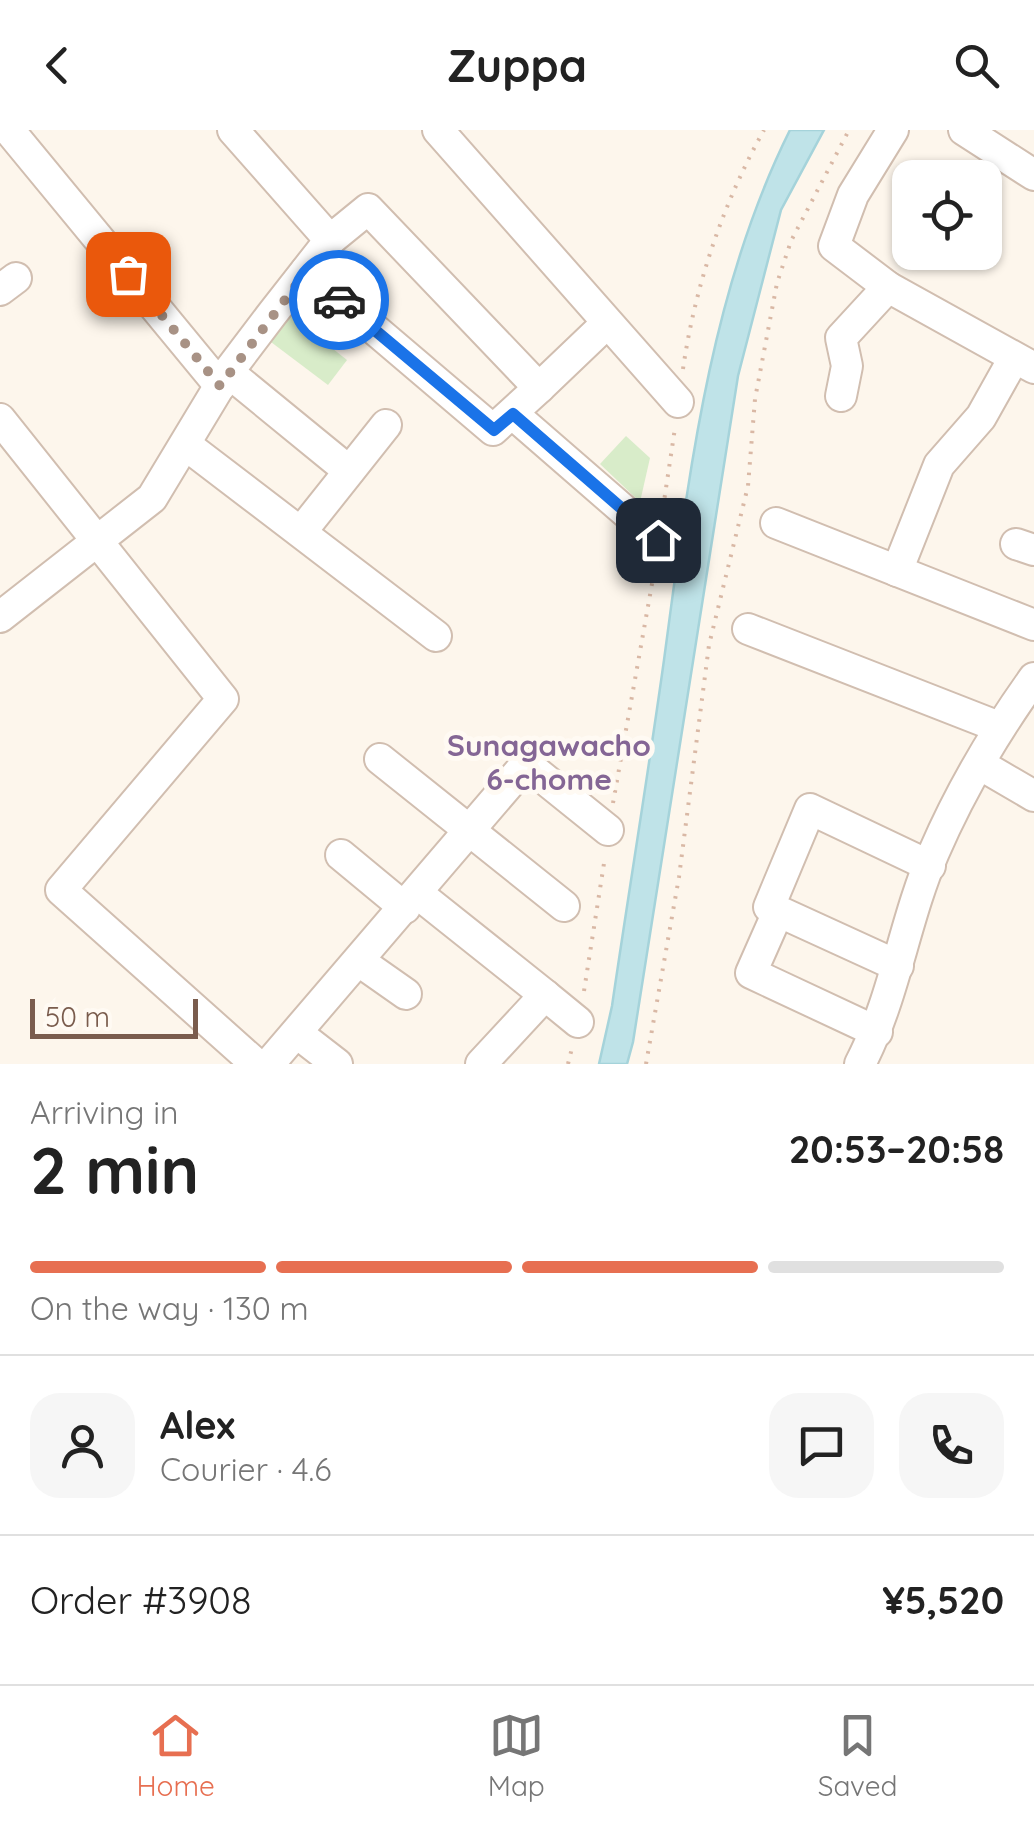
<!DOCTYPE html>
<meta charset="utf-8">
<style>
body{margin:0;font-family:Quicksand,sans-serif;background:#f6f6f6;color:#222;height:100vh;display:flex;flex-direction:column;font-size:38px;white-space:nowrap}
*{box-sizing:border-box;margin:0}
p{font-size:32px;color:#767676}
.icon{flex:none;width:55px;height:55px;fill:none;stroke:currentColor;stroke-width:2;stroke-linecap:round;stroke-linejoin:round}
.map{position:relative;height:934px;overflow:hidden}
.sheet{display:flex;flex-direction:column;background:#fff;flex:1}
.sheet>*{flex:none}
.buttons{position:absolute;left:892px;top:30px;display:grid;gap:20px}
.buttons a{display:grid;place-items:center;width:110px;height:110px;border-radius:20px;background:#fff;box-shadow:0 2px 8px #0004;font-size:50px}
.scale{position:absolute;left:30px;bottom:25px;width:168px;box-sizing:border-box;padding-left:10px;border:5px solid #7a5c4d;border-top:0;font-size:28px;line-height:35px;white-space:nowrap;color:#7a5c4d;-webkit-text-stroke:8px #fffaf3;paint-order:stroke}
.pin{position:absolute;display:grid;place-items:center;width:85px;height:85px;color:#fff;margin:-42px;border-radius:20px;box-shadow:0 5px 15px #0006}
.courier{position:absolute;display:grid;place-items:center;width:100px;height:100px;margin:-50px;border:8px solid #1a73e8;border-radius:50%;background:#fff;color:#222;box-shadow:0 2px 12px #0007}
.head em{font-style:normal;font-weight:700}
.head div{display:flex;flex-direction:column-reverse}
.head{display:flex;align-items:center;justify-content:space-between;height:170px;padding:0 30px}
h1{font-size:65px;font-weight:700;line-height:75px}
.bar{display:grid;grid-template-columns:repeat(4,1fr);gap:15px 10px;align-content:center;height:120px;padding:0 30px}
.bar i{height:12px;border-radius:8px;background:#e0e0e0}
.bar .selected{background:#e76f51}
.bar p{grid-column:span 4}
.line{display:flex;align-items:center;gap:25px;padding:0 30px;border-top:2px solid #e0e0e0}
.line div{flex:1}
.round{display:grid;place-items:center;flex:none;width:105px;height:105px;border-radius:30px;background:#f6f6f6}
header{display:flex;justify-content:space-between;align-items:center;height:130px;padding:0 30px;background:#fff;font-size:45px;font-weight:700}
.tabs{display:flex;justify-content:space-around;align-items:center;height:140px;border-top:2px solid #e0e0e0;background:#fff;font-size:28px;color:#767676}
.tabs a{display:grid;justify-items:center;gap:5px}
.tabs .selected{color:#e76f51}
.map>svg:first-child{display:block}
.green{fill:#d8ecc9}
.water{fill:#bfe3e8;stroke:#a5d3da;stroke-width:2.5}
.lines{fill:none;stroke-linecap:round;stroke-linejoin:round}
.minor-casing{stroke:#d1beb0;stroke-width:34}
.path{stroke:#d9b8a5;stroke-width:4;stroke-dasharray:2.5 8;stroke-linecap:butt}
.minor{stroke:#fff;stroke-width:30}
.done{stroke:#a89285;stroke-width:10;stroke-dasharray:0 18}
.route{stroke:#1a73e8;stroke-width:12}
.labels{text-anchor:middle;dominant-baseline:central;stroke-width:10;stroke-linejoin:round;paint-order:stroke}
.neighbourhood-label{font-size:30px;font-weight:bold;fill:#846695;stroke:#fffaf3}
</style>
<header><svg class="icon" aria-label="back" viewBox="0 0 24 24"><path d="M15 5l-7 7 7 7"/></svg>Zuppa<svg class="icon" aria-label="search" viewBox="0 0 24 24"><circle cx="10" cy="10" r="6"/><path d="M15 15l6 6"/></svg></header>
<div class="map">
<svg width="1034" height="934" viewBox="0 0 1034 934">
<rect width="100%" height="100%" fill="#fdf6ec"/>
<g class="green">
<path d="M284,180l63,50 -19,25 -65,-49z"/>
<path d="M626,306l24,22 -10,44 -40,-38z"/>
</g>
<path class="water" d="M790,0h34l-43,80 -43,166 -105,666 -6,22h-28l13,-58c17,-116 36,-231 52,-346 24,-178 45,-368 126,-530z"/>
<g class="lines">
<g class="minor-casing">
<g id="minor">
<path d="M9,0l211,256"/>
<path d="M233,0l97,110"/>
<path d="M438,0l240,272"/>
<path d="M893,0l-40,65 -19,51 54,41 146,81"/>
<path d="M964,0l70,45"/>
<path d="M306,141l187,159 46,-42"/>
<path d="M0,160l16,-12"/>
<path d="M228,242l121,99"/>
<path d="M841,266l6,-30 -6,-28 47,-51"/>
<path d="M513,284l145,126"/>
<path d="M0,289l223,280 -162,191 195,174"/>
<path d="M186,315l250,191"/>
<path d="M776,393l258,102"/>
<path d="M301,402l85,-107"/>
<path d="M1016,414l18,6"/>
<path d="M897,441l42,-106 42,-48 33,-59"/>
<path d="M0,487l152,-119 76,-126 44,-58 58,-74 38,-31 171,179 67,-64"/>
<path d="M748,499l251,98"/>
<path d="M380,629l184,147"/>
<path d="M981,635l53,31"/>
<path d="M341,725l64,53"/>
<path d="M417,763l128,102 -64,69"/>
<path d="M778,782l-27,61 126,59"/>
<path d="M359,831l47,33"/>
<path d="M898,836l-129,-59 41,-98 120,57"/>
<path d="M545,865l33,27"/>
<path d="M297,903l40,31"/>
<path d="M269,934l257,-300 82,66"/>
<path d="M860,934c35,-67 44,-143 74,-212 26,-60 62,-121 100,-174"/>
</g>
</g>
<g class="path">
<path d="M683,239c12,-83 40,-166 81,-239"/>
<path d="M663,378l12,-80"/>
<path d="M613,673l42,-236"/>
<path d="M584,861l21,-134"/>
<path d="M568,934l5,-20"/>
<path d="M646,934l33,-187 30,-232 39,-159 7,-87 22,-116 14,-42 58,-111"/>
</g>
<use href="#minor" class="minor"/>
</g>
<g class="lines">
<path class="done" d="M128,144l92,112 86,-114 33,28"/>
<path class="route" d="M339,170l155,130 19,-16 145,126"/>
</g>
<g class="labels">
<g class="neighbourhood-label">
<text x="549" y="615">Sunagawacho<tspan x="549" dy="34">6-chome</tspan></text>
</g>
</g>
</svg>
<div class="buttons">
<a><svg class="icon" aria-label="locate" viewBox="0 0 24 24"><circle cx="12" cy="12" r="6"/><path d="M12 2v4M12 18v4M2 12h4M18 12h4"/></svg></a>
</div>
<div class="scale">50 m</div>
<div class="pin" style="left:128px;top:144px;background:#ea580c"><svg class="icon" aria-label="bag" viewBox="0 0 24 24"><path d="M5 8h14l-1 12H6zM9 8a3 3 0 0 1 6 0"/></svg></div>
<div class="pin" style="left:658px;top:410px;background:#1f2937"><svg class="icon" aria-label="home" viewBox="0 0 24 24"><path d="M3 11l9-7 9 7M6 9v11h12V9"/></svg></div>
<div class="courier" style="left:339px;top:170px"><svg class="icon" aria-label="car" viewBox="0 0 24 24"><path d="M5 17H2v-5l4-1 3-4h7l3 4 3 1v5h-3M9 17h6M6 11h13"/><circle cx="7" cy="17" r="2"/><circle cx="17" cy="17" r="2"/></svg></div>
</div>
<section class="sheet">
<div class="head"><div><h1>2 min</h1><p>Arriving in</p></div><em>20:53–20:58</em></div>
<div class="bar"><i class="selected"></i><i class="selected"></i><i class="selected"></i><i></i><p>On the way · 130 m</p></div>
<div class="line" style="height:180px"><a class="round"><svg class="icon" aria-label="person" viewBox="0 0 24 24"><circle cx="12" cy="8" r="4"/><path d="M4 21q1-7 8-7t8 7"/></svg></a><div><b>Alex</b><p>Courier · 4.6</p></div><a class="round"><svg class="icon" aria-label="chat" viewBox="0 0 24 24"><path d="M4 5h16v11H9l-5 4z"/></svg></a><a class="round"><svg class="icon" aria-label="phone" viewBox="0 0 24 24"><path d="M5 4h4l2 5-3 2q2 4 5 5l2-3 5 2v4C11 20 4 13 5 4z"/></svg></a></div>
<div class="line" style="height:130px"><div>Order #3908</div><b>¥5,520</b></div>
</section>
<nav class="tabs">
<a class="selected"><svg class="icon" aria-label="home" viewBox="0 0 24 24"><path d="M3 11l9-7 9 7M6 9v11h12V9"/></svg>Home</a>
<a><svg class="icon" aria-label="map" viewBox="0 0 24 24"><path d="M3 6l6-2 6 2 6-2v14l-6 2-6-2-6 2zM9 4v14M15 6v14"/></svg>Map</a>
<a><svg class="icon" aria-label="saved" viewBox="0 0 24 24"><path d="M7 4h10v16l-5-4-5 4z"/></svg>Saved</a>
</nav>
